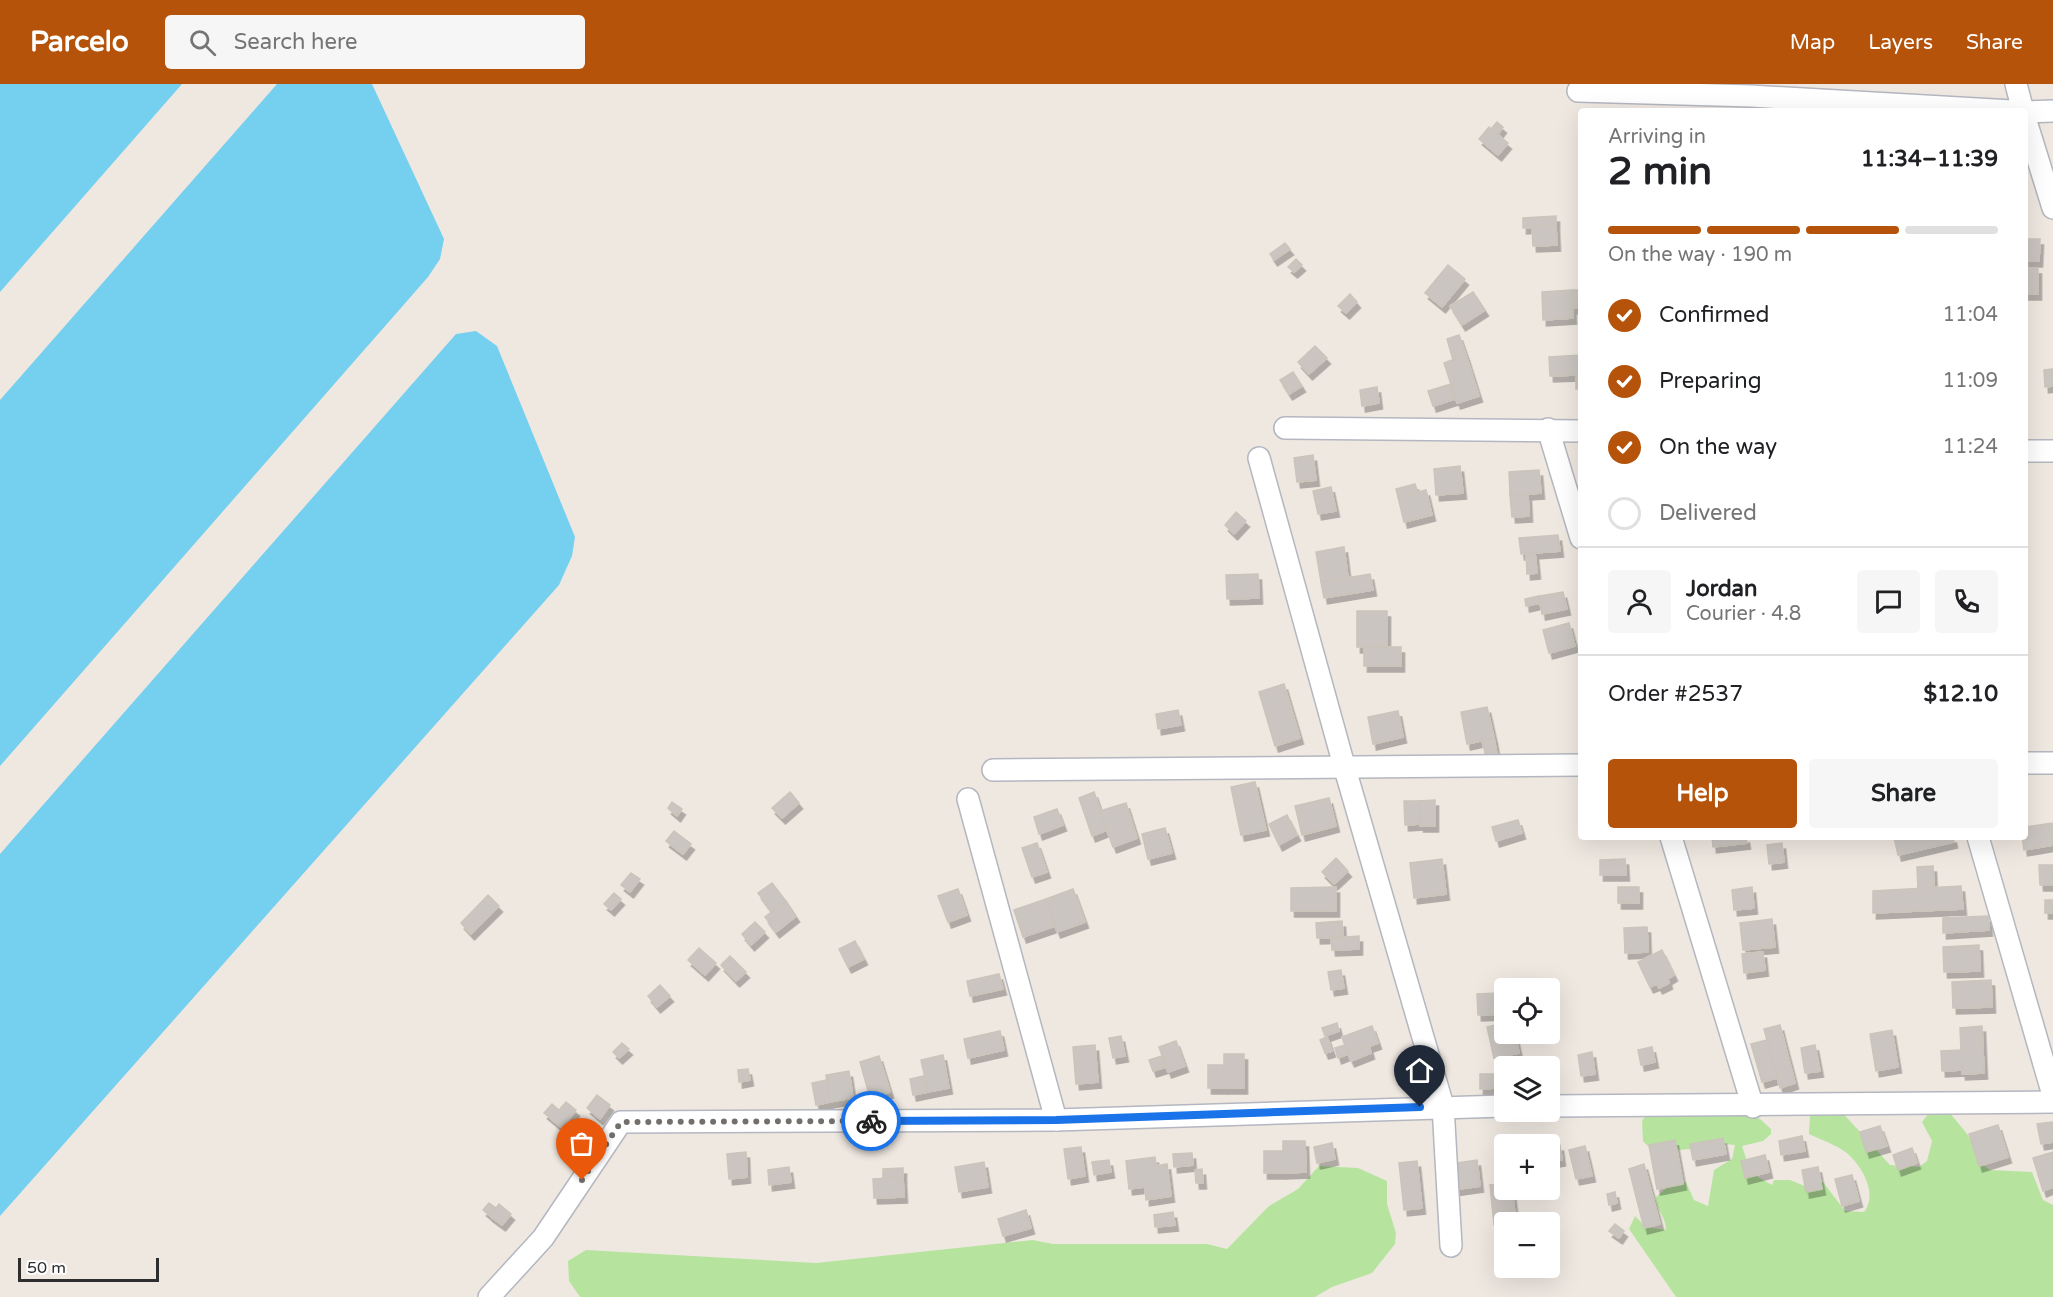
<!DOCTYPE html>
<meta charset="utf-8">
<style>
body{margin:0;font-family:"Varela Round",sans-serif;background:#f6f6f6;color:#202124;height:100vh;display:flex;flex-direction:column;font-size:22px;white-space:nowrap}
*{box-sizing:border-box;margin:0}
p{font-size:20px;color:#757577}
.icon{flex:none;width:33px;height:33px;fill:none;stroke:currentColor;stroke-width:2;stroke-linecap:round;stroke-linejoin:round}
.map{position:relative;flex:1;overflow:hidden}
.drawer{position:absolute;left:1578px;top:24px;width:450px;height:732px;display:flex;flex-direction:column;background:#fff;border-radius:6px;box-shadow:0 6px 24px #0002}
.drawer>*{flex:none}
.controls{position:absolute;left:1494px;top:894px;display:grid;gap:12px}
.controls a{display:grid;place-items:center;width:66px;height:66px;border-radius:6px;background:#fff;box-shadow:0 6px 24px #0002;font-size:30px}
.scale{position:absolute;left:18px;bottom:15px;width:141px;box-sizing:border-box;padding-left:6px;border:3px solid #2e2e2e;border-top:0;font-size:16px;line-height:21px;white-space:nowrap;color:#2e2e2e;-webkit-text-stroke:4px #fff;paint-order:stroke}
.pin{position:absolute;display:grid;place-items:center;width:51px;height:51px;color:#fff;margin:-62px -26px;border-radius:50% 50% 50% 0;rotate:-45deg;box-shadow:0 0 6px #0007}
.pin .icon{rotate:45deg}
.courier{position:absolute;display:grid;place-items:center;width:60px;height:60px;margin:-30px;border:4px solid #1a73e8;border-radius:50%;background:#fff;color:#222;box-shadow:0 2px 8px #0007}
.summary em{font-style:normal;font-weight:800}
.summary div{display:flex;flex-direction:column-reverse}
.summary{display:flex;align-items:center;justify-content:space-between;height:102px;padding:0 30px}
h1{font-size:39px;font-weight:800;line-height:45px}
.bar{display:grid;grid-template-columns:repeat(4,1fr);gap:9px 6px;align-content:center;height:72px;padding:0 30px}
.bar i{height:8px;border-radius:4px;background:#e0e0e0}
.bar .active{background:#b45309}
.bar p{grid-column:span 4}
.line{display:flex;align-items:center;gap:15px;padding:0 30px;border-top:2px solid #e0e0e0}
.line div{flex:1}
.round{display:grid;place-items:center;flex:none;width:63px;height:63px;border-radius:6px;background:#f6f6f6}
ol{padding:0 30px;list-style:none}
li{display:flex;align-items:center;gap:18px;height:66px}
li p{margin-inline-start:auto}
li .icon{padding:6px;border-radius:50%;background:#b45309;color:#fff;stroke-width:4}
li:last-child{color:#757577}
li i{width:33px;height:33px;border:3px solid #e0e0e0;border-radius:50%}
.cta{display:flex;gap:12px;margin-top:auto;padding:12px 30px}
.cta a{flex:1;height:69px;border-radius:6px;background:#b45309;color:#fff;font-size:24px;font-weight:800;line-height:69px;text-align:center}
.cta a+a{background:#f6f6f6;color:#202124}
header{display:flex;align-items:center;gap:36px;box-sizing:border-box;height:84px;padding:0 30px;background:#b45309;color:#fff}
header strong{font-size:28px}
nav{display:flex;gap:33px;margin-inline-start:auto;font-size:21px}
.search{width:420px;height:54px;background:#f6f6f6;display:flex;align-items:center;gap:15px;box-sizing:border-box;padding:0 21px;border-radius:6px;color:#757577;font-size:22px}
.map>svg:first-child{display:block}
.green{fill:#b6e49e}
.water{fill:#75cfef}
.building{fill:#cac5c0;stroke:#cac4ba;stroke-width:1.5;filter:url(#shadow)}
.lines{fill:none;stroke-linecap:round;stroke-linejoin:round}
.minor-casing{stroke:#b4b7c0;stroke-width:24}
.minor{stroke:#fff;stroke-width:21}
.done{stroke:#726f6d;stroke-width:6;stroke-dasharray:0 10.8}
.route{stroke:#1a73e8;stroke-width:8}
</style>
<header>
<strong>Parcelo</strong>
<div class="search"><svg class="icon" aria-label="search" viewBox="0 0 24 24"><circle cx="10" cy="10" r="6"/><path d="M15 15l6 6"/></svg>Search here</div>
<nav><a>Map</a><a>Layers</a><a>Share</a></nav>
</header>
<div class="map">
<svg width="2053" height="1213" viewBox="0 0 2053 1213">
<defs>
<filter id="shadow"><feDropShadow dx="3.5" dy="6" stdDeviation="0" flood-color="#0004"/></filter>
</defs>
<rect width="100%" height="100%" fill="#efe8e1"/>
<g class="green">
<path d="M1840,1026l50,55 29,2 8,-6 5,-20 -10,-19 7,-9 20,-1 19,23 14,29 8,6 42,2 11,28 10,5v92h-377l-47,-68 6,-13 11,11 20,3c0,-13 -10,-20 -10,-33l15,-13 15,-2 8,18 14,6 6,-36 18,-11 3,-14 -37,-3 -8,7 -37,3 -10,-11 -1,-20 5,-8 103,2 10,4 11,10v5l-8,7 -21,5 9,27 21,12 2,-5h16l22,9 6,-7h5l22,29 19,1c13,-16 1,-41 -13,-55 -8,-10 -30,-17 -42,-23l1,-20z"/>
<path d="M1319,1082l39,2 29,13v23l9,29 -1,11 -23,29 -40,14 -17,10h-735l-11,-16 -1,-20 18,-11 230,13 217,-23 20,4h154l20,5 42,-43 29,-17z"/>
</g>
<g class="water">
<path d="M0,0h182l-182,208z"/>
<path d="M277,0h95l72,155 -4,20 -12,18 -428,489v-366z"/>
<path d="M476,247l21,15 78,191 -3,19 -13,29 -559,631v-362l456,-520z"/>
</g>
<g class="building">
<path d="M1497,38l6,5 -6,8 -6,-6z"/>
<path d="M1489,43l19,16 -10,12 -19,-16z"/>
<path d="M1556,132v10l-33,2v-10z"/>
<path d="M1556,142l1,19 -24,1 -1,-19z"/>
<path d="M2025,155h15l-1,22h-14z"/>
<path d="M1285,159l5,6 -16,11 -4,-6z"/>
<path d="M1296,175l6,6 -8,7 -6,-5z"/>
<path d="M1448,181l17,14 -23,28 -17,-14z"/>
<rect x="2025" y="184" width="13" height="26"/>
<path d="M1572,206h9v17l-8,1z"/>
<path d="M1572,206l1,28 -30,2 -1,-28z"/>
<path d="M1473,208l12,18 -23,15 -12,-19z"/>
<path d="M1350,210l7,8 -11,11 -8,-7z"/>
<path d="M1459,251l7,20 -13,5 -6,-21z"/>
<path d="M1315,262l12,12 -18,16 -11,-12z"/>
<path d="M1466,271l13,41 -22,7 -13,-40z"/>
<path d="M1581,271v33l-5,1v-14l-26,1 -1,-19z"/>
<path d="M2053,285v17l-8,1 -1,-17z"/>
<path d="M1293,288l9,14 -13,8 -9,-14z"/>
<path d="M1451,300l4,15 -22,7 -5,-15z"/>
<path d="M1377,303l2,16 -17,3 -2,-16z"/>
<path d="M1313,371l3,25 -19,2 -3,-24z"/>
<path d="M1460,382l3,27 -27,2 -2,-26z"/>
<path d="M1539,386l2,23 -31,2 -1,-23z"/>
<path d="M1415,400l3,9 -20,4 -2,-8z"/>
<path d="M1331,403l5,24 -18,3 -5,-23z"/>
<path d="M1426,406l6,25 -28,7 -6,-25z"/>
<path d="M1528,410l1,22 -17,1 -2,-22z"/>
<path d="M1236,428l10,9 -12,13 -9,-9z"/>
<path d="M1558,451l2,16 -39,3 -2,-16z"/>
<path d="M1344,463l4,31 -27,4 -5,-30z"/>
<path d="M1535,469l2,20 -10,1 -1,-20z"/>
<path d="M1258,490l1,24 -32,1 -1,-24z"/>
<path d="M1370,490l3,16 -49,8 -3,-16z"/>
<path d="M1563,508l4,17 -25,5 -3,-18z"/>
<path d="M1539,512l1,7 -14,3 -1,-7z"/>
<rect x="1357" y="527" width="30" height="36"/>
<path d="M1569,539l6,23 -26,7 -6,-23z"/>
<rect x="1364" y="563" width="37" height="19"/>
<path d="M1284,600l16,54 -25,8 -16,-54z"/>
<path d="M1487,623l7,31 -27,6 -6,-32z"/>
<path d="M1178,626l3,15 -23,4 -2,-15z"/>
<path d="M1398,627l5,26 -30,7 -5,-27z"/>
<path d="M1494,654l3,17 -11,2 -4,-17z"/>
<path d="M1255,698l11,48 -25,5 -10,-48z"/>
<path d="M790,708l9,11 -17,15 -10,-10z"/>
<path d="M1094,708l13,38 -15,6 -13,-38z"/>
<path d="M1329,714l7,28 -34,9 -7,-29z"/>
<path d="M1435,716v26h-15l-1,-25z"/>
<path d="M1404,717h15l1,23 -15,1z"/>
<path d="M672,718l10,7 -5,7 -9,-8z"/>
<path d="M1126,719l11,35 -24,9 -13,-36z"/>
<path d="M1057,725l6,16 -24,9 -5,-17z"/>
<path d="M1287,731l10,20 -18,10 -10,-21z"/>
<path d="M1518,736l4,13 -26,8 -4,-14z"/>
<path d="M2052,739l1,22 -29,5 -2,-13h3v-10z"/>
<path d="M1165,744l7,25 -24,6 -6,-25z"/>
<path d="M674,747l17,13 -8,10 -17,-13z"/>
<path d="M1712,753h34l1,6 -34,4z"/>
<path d="M1894,753h59l1,5 -56,13z"/>
<path d="M1037,759l10,29 -15,5 -10,-29z"/>
<path d="M1782,759l2,19 -15,2 -2,-19z"/>
<path d="M1336,774l12,13 -14,13 -12,-12z"/>
<path d="M1442,775l4,35 -32,4 -4,-35z"/>
<path d="M1625,775l1,16h-26v-15z"/>
<path d="M2039,781h14v20h-13z"/>
<path d="M1933,782l1,22 -16,1 -1,-22z"/>
<path d="M631,789l9,6 -10,13 -9,-7z"/>
<path d="M772,799l14,18 -14,11 -14,-19z"/>
<path d="M1961,802l2,23 -90,4v-22z"/>
<path d="M1336,803v24h-45v-23z"/>
<rect x="1618" y="803" width="21" height="16"/>
<path d="M1752,803l2,21 -20,2 -2,-20z"/>
<path d="M958,805l9,26 -19,7 -10,-26z"/>
<path d="M1073,805l12,33 -28,10 -11,-33z"/>
<path d="M614,809l7,6 -10,11 -7,-6z"/>
<path d="M488,811l11,11 -28,28 -10,-11z"/>
<path d="M1046,815l9,27 -32,11 -9,-27z"/>
<rect x="2045" y="816" width="8" height="13"/>
<path d="M786,817l10,15 -20,16 -11,-15z"/>
<path d="M1988,832l1,14 -46,3v-15z"/>
<path d="M1772,835l3,28 -32,3 -3,-27z"/>
<path d="M1342,837l1,16 -26,1 -1,-15z"/>
<path d="M755,838l10,10 -14,13 -9,-11z"/>
<path d="M1647,843l1,25 -23,1 -1,-25z"/>
<path d="M1359,852v13l-27,1 -1,-12z"/>
<path d="M855,857l9,18 -16,8 -9,-18z"/>
<path d="M1979,861l1,26 -36,1 -1,-25z"/>
<path d="M699,864l17,15 -11,12 -17,-15z"/>
<path d="M1662,866l12,25 -6,4 1,4 -10,5 -2,-4 -7,3 -12,-25z"/>
<path d="M1763,868l2,18 -21,3 -2,-19z"/>
<path d="M730,872l16,16 -10,9 -15,-16z"/>
<path d="M1341,886l3,18 -13,2 -3,-18z"/>
<path d="M999,890l4,15 -33,7 -3,-15z"/>
<path d="M1991,896l1,27 -39,1 -1,-26z"/>
<path d="M660,901l10,11 -13,11 -9,-11z"/>
<path d="M1499,909l1,21 -22,1 -1,-21z"/>
<path d="M1337,939l2,8 -14,5 -3,-8z"/>
<path d="M1504,939v11h11l4,19 -25,5 -7,-31z"/>
<path d="M1780,941l15,58 -15,5 -16,-59z"/>
<path d="M1372,942l6,17 -30,11 -6,-17z"/>
<path d="M1982,942l2,47 -22,1 -2,-46z"/>
<path d="M1892,946l6,37 -22,4 -6,-37z"/>
<path d="M1000,947l4,19 -36,8 -4,-19z"/>
<path d="M1121,952l4,20 -12,2 -4,-20z"/>
<path d="M1327,953l5,14 -7,2 -5,-13z"/>
<path d="M1767,956l10,38 -15,4 -11,-38z"/>
<path d="M1176,957l9,25 -17,6 -9,-25z"/>
<path d="M622,959l7,6 -10,9 -6,-6z"/>
<path d="M1095,961l3,37 -22,2 -3,-37z"/>
<path d="M1345,961l3,9 -10,4 -3,-10z"/>
<path d="M1815,961l5,26 -15,2 -4,-25z"/>
<path d="M1369,962l2,7 -20,8 -3,-7z"/>
<path d="M1652,963l3,15 -14,3 -3,-15z"/>
<path d="M1961,966l1,20 -20,1 -1,-20z"/>
<path d="M1592,968l3,22 -14,2 -3,-21z"/>
<rect x="1224" y="970" width="20" height="34"/>
<path d="M943,971l6,33 -21,4 -7,-32z"/>
<path d="M879,972l11,36 -20,6 -10,-36z"/>
<path d="M1162,972l4,11 -13,4 -4,-11z"/>
<rect x="1208" y="981" width="16" height="23"/>
<path d="M748,985l2,11 -11,2 -1,-12z"/>
<path d="M849,987l4,27 -23,4 -4,-27z"/>
<path d="M1480,990h15l1,14 -16,1z"/>
<path d="M924,992l4,16 -15,3 -3,-16z"/>
<path d="M827,996l3,22 -14,3 -4,-22z"/>
<path d="M597,1011l13,10 -10,14 -13,-11z"/>
<path d="M566,1018l10,8 -14,18 -18,-15 8,-9 7,6z"/>
<path d="M2053,1038v20l-12,2 -4,-20z"/>
<path d="M1998,1041l10,32 -29,9 -10,-32z"/>
<path d="M1880,1042l7,20 -21,6 -6,-20z"/>
<path d="M1802,1052l3,15 -24,4 -2,-14z"/>
<path d="M1723,1054l3,16 -33,6 -3,-16z"/>
<path d="M1534,1055l1,5h-16v-2z"/>
<path d="M1675,1056l8,44 -26,5 -8,-44z"/>
<path d="M1283,1057h22l1,31 -23,1z"/>
<path d="M1332,1059l3,16 -18,4 -3,-16z"/>
<path d="M1560,1061l2,15 -12,2v-16z"/>
<path d="M1585,1062l7,30 -16,3 -7,-29z"/>
<path d="M1081,1063l4,29 -17,3 -4,-30z"/>
<path d="M1912,1064l5,15 -19,7 -5,-15z"/>
<rect x="1264" y="1067" width="19" height="22"/>
<path d="M746,1068l1,25 -18,2 -2,-25z"/>
<path d="M2053,1068v35l-10,4 -10,-33z"/>
<path d="M1192,1069l1,12 -19,2 -1,-13z"/>
<path d="M1765,1071l4,17 -24,6 -4,-17z"/>
<path d="M1155,1073l1,9 11,-2 4,32 -25,4 -1,-13 -16,2 -3,-28z"/>
<path d="M1109,1076l2,12 -17,3 -2,-13z"/>
<path d="M1477,1076l3,26 -27,4 -3,-26z"/>
<path d="M1417,1077l5,47 -18,2 -5,-47z"/>
<path d="M984,1078l4,25 -29,5 -4,-25z"/>
<path d="M1550,1078l4,23 -4,1z"/>
<path d="M1644,1080l16,60 -16,4 -15,-59z"/>
<path d="M789,1083l2,15 -22,3 -1,-15z"/>
<path d="M1818,1083l4,22 -16,3 -4,-22z"/>
<path d="M903,1084v9l-20,1v-9z"/>
<path d="M1202,1085l1,14h-7l-1,-13z"/>
<path d="M1852,1091l7,26 -17,5 -7,-27z"/>
<path d="M903,1093l1,20 -30,1 -1,-19z"/>
<path d="M1504,1099v7h8l4,32 -22,3 -4,-40z"/>
<path d="M1615,1108l2,11 -8,2 -2,-11z"/>
<path d="M489,1119l7,5 -6,8 -7,-6z"/>
<path d="M499,1120l12,10 -9,11 -12,-9z"/>
<path d="M1026,1126l5,18 -28,8 -5,-17z"/>
<path d="M1173,1128l2,13 -20,2 -1,-12z"/>
<path d="M1615,1140l9,7 -5,7 -10,-7z"/>
</g>
<g class="lines">
<g class="minor-casing">
<g id="minor">
<path d="M2016,0l7,27"/>
<path d="M1578,7l173,5 261,15"/>
<path d="M2025,28l28,-1"/>
<path d="M2025,34l28,90"/>
<path d="M1285,344l296,3"/>
<path d="M1548,345l33,109"/>
<path d="M2025,367h28"/>
<path d="M1259,374l86,311 98,337 8,140"/>
<path d="M2025,679h28"/>
<path d="M993,686l588,-5"/>
<path d="M968,715l88,321"/>
<path d="M1671,753l82,270"/>
<path d="M1978,753l75,258"/>
<path d="M1550,1022l503,-4"/>
<path d="M489,1213l54,-59 78,-116 435,-2 448,-14"/>
</g>
</g>
<use href="#minor" class="minor"/>
</g>
<g class="lines">
<path class="done" d="M582,1096l39,-58 250,-1"/>
<path class="route" d="M871,1037l185,-1 364,-13"/>
</g>
</svg>
<div class="controls">
<a><svg class="icon" aria-label="locate" viewBox="0 0 24 24"><circle cx="12" cy="12" r="6"/><path d="M12 2v4M12 18v4M2 12h4M18 12h4"/></svg></a>
<a><svg class="icon" aria-label="layers" viewBox="0 0 24 24"><path d="M12 4l9 5-9 5-9-5zM3 14l9 5 9-5"/></svg></a>
<a>+</a>
<a>−</a>
</div>
<div class="scale">50 m</div>
<div class="pin" style="left:582px;top:1096px;background:#ea580c"><svg class="icon" aria-label="bag" viewBox="0 0 24 24"><path d="M5 8h14l-1 12H6zM9 8a3 3 0 0 1 6 0"/></svg></div>
<div class="pin" style="left:1420px;top:1023px;background:#1f2937"><svg class="icon" aria-label="home" viewBox="0 0 24 24"><path d="M3 11l9-7 9 7M6 9v11h12V9"/></svg></div>
<div class="courier" style="left:871px;top:1037px"><svg class="icon" aria-label="bike" viewBox="0 0 24 24"><circle cx="6" cy="16" r="4"/><circle cx="18" cy="16" r="4"/><path d="M6 16l4-8h5l3 8M10 8l3 8H6M13 5h3"/></svg></div>
<section class="drawer">
<div class="summary"><div><h1>2 min</h1><p>Arriving in</p></div><em>11:34–11:39</em></div>
<div class="bar"><i class="active"></i><i class="active"></i><i class="active"></i><i></i><p>On the way · 190 m</p></div>
<ol>
<li><svg class="icon" aria-label="check" viewBox="0 0 24 24"><path d="M5 12l5 5 9-10"/></svg>Confirmed<p>11:04</p></li>
<li><svg class="icon" aria-label="check" viewBox="0 0 24 24"><path d="M5 12l5 5 9-10"/></svg>Preparing<p>11:09</p></li>
<li><svg class="icon" aria-label="check" viewBox="0 0 24 24"><path d="M5 12l5 5 9-10"/></svg>On the way<p>11:24</p></li>
<li><i></i>Delivered</li>
</ol>
<div class="line" style="height:108px"><a class="round"><svg class="icon" aria-label="person" viewBox="0 0 24 24"><circle cx="12" cy="8" r="4"/><path d="M4 21q1-7 8-7t8 7"/></svg></a><div><b>Jordan</b><p>Courier · 4.8</p></div><a class="round"><svg class="icon" aria-label="chat" viewBox="0 0 24 24"><path d="M4 5h16v11H9l-5 4z"/></svg></a><a class="round"><svg class="icon" aria-label="phone" viewBox="0 0 24 24"><path d="M5 4h4l2 5-3 2q2 4 5 5l2-3 5 2v4C11 20 4 13 5 4z"/></svg></a></div>
<div class="line" style="height:78px"><div>Order #2537</div><b>$12.10</b></div>
<div class="cta"><a>Help</a><a>Share</a></div>
</section>
</div>
